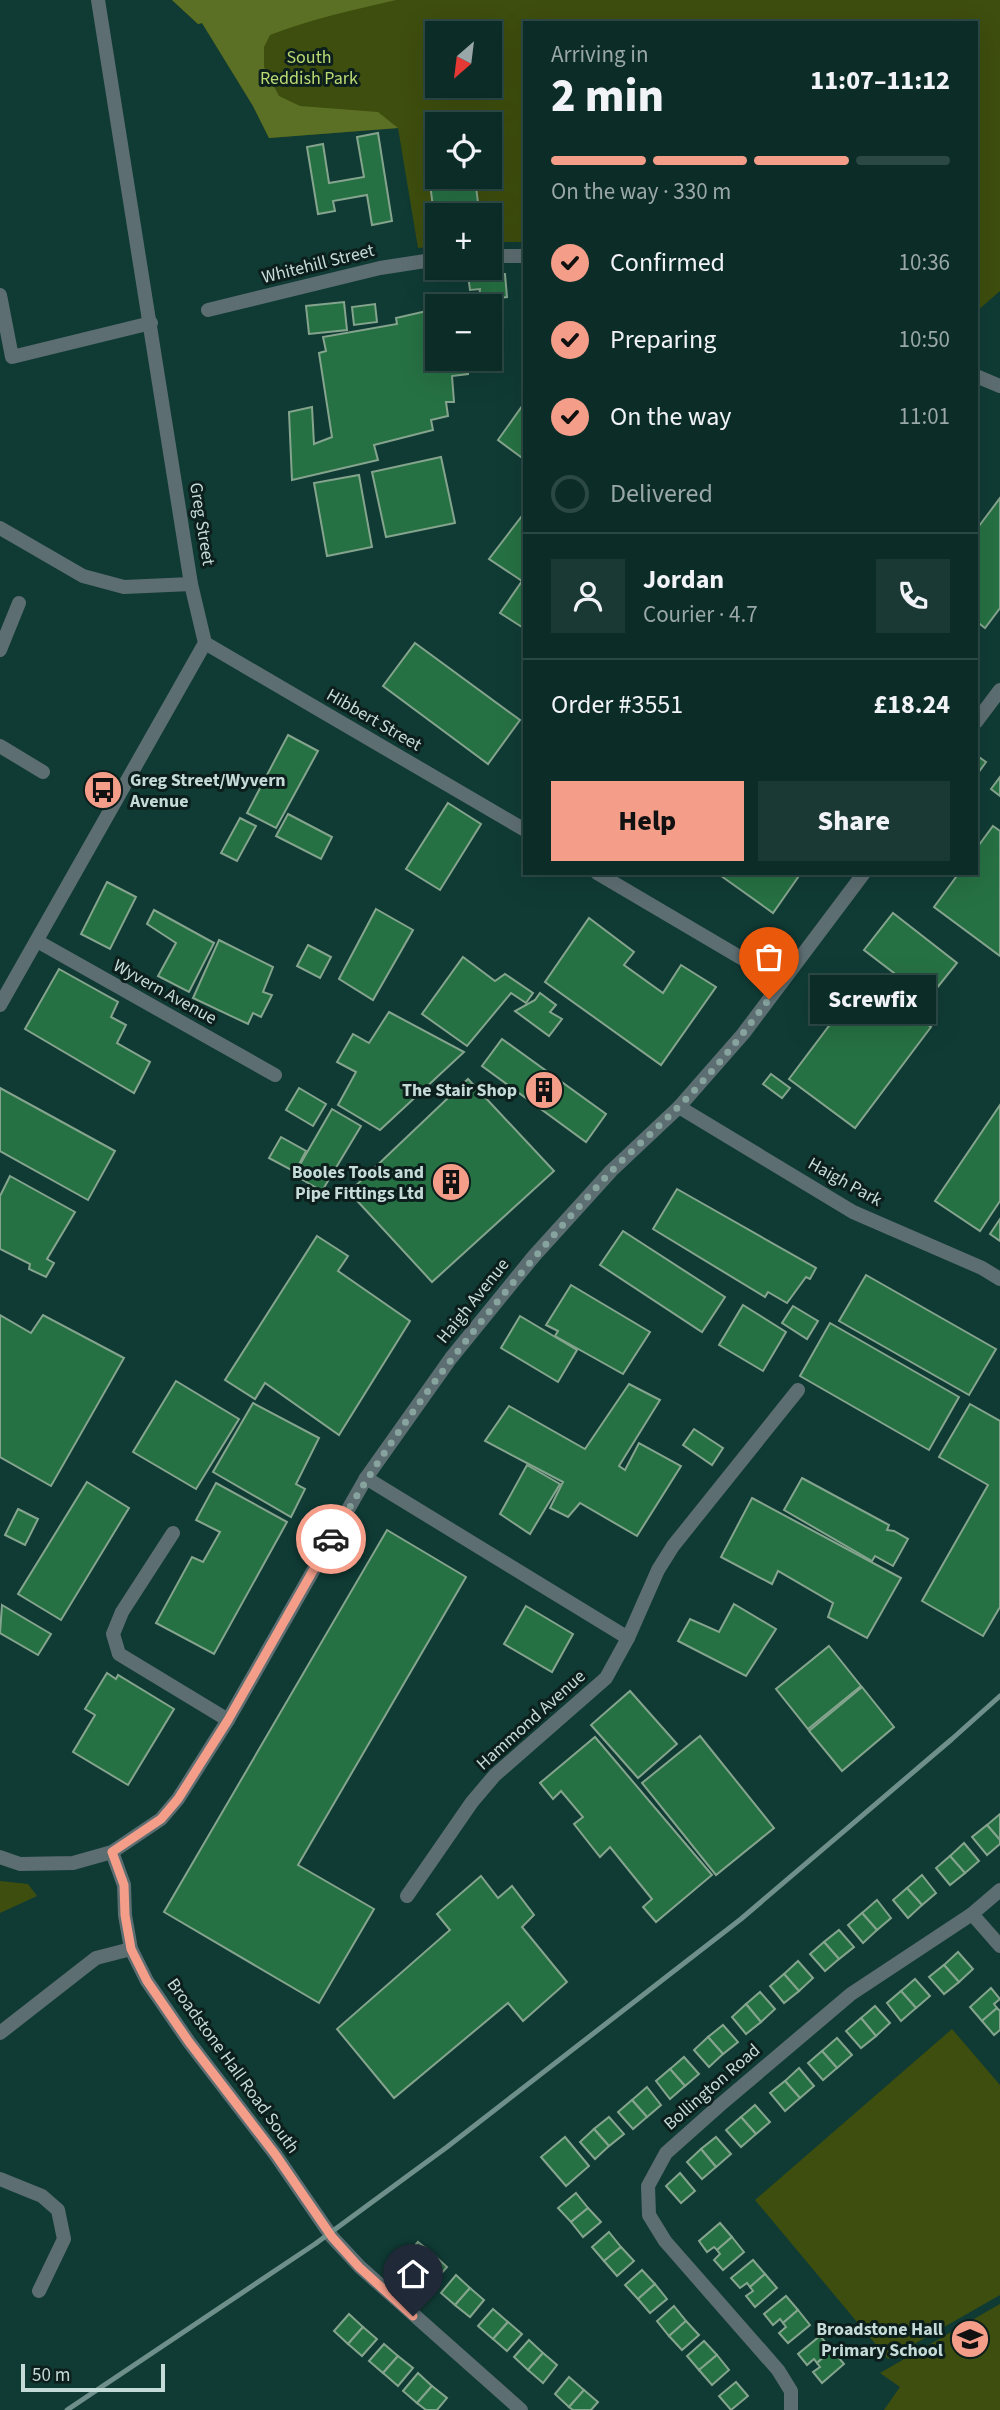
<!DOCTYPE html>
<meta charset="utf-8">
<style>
body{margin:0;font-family:"Source Sans 3",sans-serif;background:#1a3834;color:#f1f3f6;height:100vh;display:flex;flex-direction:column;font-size:26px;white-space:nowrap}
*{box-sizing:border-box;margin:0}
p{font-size:23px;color:#9aa7a8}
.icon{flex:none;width:38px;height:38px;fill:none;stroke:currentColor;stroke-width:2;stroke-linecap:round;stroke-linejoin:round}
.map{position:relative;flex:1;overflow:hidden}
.drawer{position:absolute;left:523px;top:21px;width:455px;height:854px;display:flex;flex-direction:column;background:#0c2c28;border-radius:0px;box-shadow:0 7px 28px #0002,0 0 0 2px #2c4845}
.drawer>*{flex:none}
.needle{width:46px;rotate:208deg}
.tools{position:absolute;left:425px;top:21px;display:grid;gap:14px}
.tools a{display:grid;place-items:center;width:77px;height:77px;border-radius:0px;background:#0c2c28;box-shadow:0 7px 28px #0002,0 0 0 2px #2c4845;font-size:35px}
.scale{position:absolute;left:21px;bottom:18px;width:144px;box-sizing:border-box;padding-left:7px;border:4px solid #c5dbd7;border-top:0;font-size:19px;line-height:24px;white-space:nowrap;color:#c5dbd7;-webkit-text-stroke:5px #0d1f1c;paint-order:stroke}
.pin{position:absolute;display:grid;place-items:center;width:60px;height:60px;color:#fff;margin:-72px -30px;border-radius:50% 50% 50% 0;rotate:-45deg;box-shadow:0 0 7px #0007}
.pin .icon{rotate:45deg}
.courier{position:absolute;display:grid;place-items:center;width:70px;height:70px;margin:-35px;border:5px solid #f49e8a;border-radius:50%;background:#fff;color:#222;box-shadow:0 2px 9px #0007}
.bubble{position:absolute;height:49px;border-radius:0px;background:#0c2c28;box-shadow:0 7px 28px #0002,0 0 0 2px #2c4845;font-size:23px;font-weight:800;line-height:49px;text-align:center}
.overview em{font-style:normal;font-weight:800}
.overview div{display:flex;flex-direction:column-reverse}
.overview{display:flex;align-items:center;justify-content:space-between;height:119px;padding:0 28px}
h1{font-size:46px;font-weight:800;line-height:52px}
.bar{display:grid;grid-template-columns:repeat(4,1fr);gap:10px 7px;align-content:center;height:84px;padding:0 28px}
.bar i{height:9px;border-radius:5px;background:#2c4845}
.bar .current{background:#f49e8a}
.bar p{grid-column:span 4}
.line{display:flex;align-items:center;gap:18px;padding:0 28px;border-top:2px solid #2c4845}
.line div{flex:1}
.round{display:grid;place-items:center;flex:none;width:74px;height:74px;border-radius:0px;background:#1a3834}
ol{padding:0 28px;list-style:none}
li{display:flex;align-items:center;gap:21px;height:77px}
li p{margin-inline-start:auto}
li .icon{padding:7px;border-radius:50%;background:#f49e8a;color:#111;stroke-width:4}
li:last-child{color:#9aa7a8}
li i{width:38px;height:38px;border:4px solid #2c4845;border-radius:50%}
.cta{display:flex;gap:14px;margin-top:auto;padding:14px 28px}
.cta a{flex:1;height:80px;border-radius:0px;background:#f49e8a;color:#111;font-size:28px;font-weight:800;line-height:80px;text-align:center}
.cta a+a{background:#1a3834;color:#f1f3f6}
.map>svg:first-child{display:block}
.green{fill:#3e4e0e;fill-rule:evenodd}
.forest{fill:#5b7024}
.building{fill:#267143;stroke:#85a48d;stroke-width:2}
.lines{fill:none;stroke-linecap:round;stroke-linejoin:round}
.minor{stroke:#5d6e72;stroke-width:14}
.rail{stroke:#6f8f8a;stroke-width:5}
.done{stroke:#86a39e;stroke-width:7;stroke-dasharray:0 12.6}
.route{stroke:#f49e8a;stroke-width:9}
.labels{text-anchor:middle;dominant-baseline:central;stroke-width:6;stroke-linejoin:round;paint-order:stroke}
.park-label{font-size:18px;fill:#bbda73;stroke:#0d1f1c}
.street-label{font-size:18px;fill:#c5dbd7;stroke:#0d1f1c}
.poi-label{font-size:18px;font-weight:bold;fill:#c5dbd7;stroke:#0d1f1c;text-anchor:end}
</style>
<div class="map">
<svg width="1000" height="2410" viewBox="0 0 1000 2410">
<rect width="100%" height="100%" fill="#103b35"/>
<g class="green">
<path d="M172,0h828v291l-23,20 -1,-288h-451v219h-35v-27h-52l-1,31 -19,2 -20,-120 -129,10 -16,-32 -51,-83 -4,1zM438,33h52v53h-52zM438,124h52v53h-52z"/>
<path d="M0,1881l28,3 9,12 -37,17z"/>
<path d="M952,2029l48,56v210l-112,64 -133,-159z"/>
<path d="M1000,2304v106h-116l16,-23 -20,-14z"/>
</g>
<path class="forest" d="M172,0h224c-43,10 -85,19 -126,35l-6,12v20l15,29 21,10 78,6 20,16 -129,10 -16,-32 -51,-83 -4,1z"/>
<g class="building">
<path d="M378,133l14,88 -20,4 -5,-30 -34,6 2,10 -17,3 -11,-67 16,-3 6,39 35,-6 -7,-40z"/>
<path d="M475,178l3,25 -45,5 -3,-25z"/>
<path d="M505,274l2,23 -28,3 1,-11 -10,1 -2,-15z"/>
<path d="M464,296l3,10h-26l-1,-6z"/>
<path d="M344,302l3,28 -38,4 -3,-28z"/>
<path d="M375,304l2,18 -23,3 -2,-18z"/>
<path d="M431,310l1,14 6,-1v36h30v15l-16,2 2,26h-8l2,14 -17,4 2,10 -59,15 4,15 -86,20 -3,-68 23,-5 2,37 18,-7 -13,-84 7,-2 -3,-14 74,-13 -1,-6z"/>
<path d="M490,322h7l5,19 -12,3z"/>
<path d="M525,402v58l-27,-20z"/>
<path d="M441,457l14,66 -69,14 -14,-65z"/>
<path d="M359,475l13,72 -45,9 -13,-73z"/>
<path d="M1000,498v110l-15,20 -9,-7v-91z"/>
<path d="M525,512v117l-25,-16 22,-32 -33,-22z"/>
<path d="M415,643l105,77 -32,44 -105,-78z"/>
<path d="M288,735l30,16 -42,77 -29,-15z"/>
<path d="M976,755l10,7 -10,14z"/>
<path d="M1000,777v19l-9,-7z"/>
<path d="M448,803l33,21 -41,66 -34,-21z"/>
<path d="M288,814l44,23 -11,22 -45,-23z"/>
<path d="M240,818l16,8 -19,35 -16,-8z"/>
<path d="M993,826l7,5v125l-66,-49 25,-34h17v-24z"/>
<path d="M717,873h84l-28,40z"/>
<path d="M107,882l29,15 -26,52 -29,-15z"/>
<path d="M376,909l37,21 -40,70 -34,-21z"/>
<path d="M154,910l60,33 -25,49 -31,-16 18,-33 -29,-19z"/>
<path d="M893,913l64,50 -29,36 -64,-49z"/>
<path d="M589,918l45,34 -10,13 39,28 18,-28 35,22 -55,78 -116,-83z"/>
<path d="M219,940l54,27 -10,25 9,3 -11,22 -8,-4 -5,11 -55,-26z"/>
<path d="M308,945l23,12 -11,21 -23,-12z"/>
<path d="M463,957l32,24 10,-7 28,19 -7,10 -15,-10 -44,53 -45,-32z"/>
<path d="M59,969l59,33 -7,15 15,8 -9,18 33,19 -16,31 -109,-64z"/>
<path d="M865,978l66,49 -76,101 -66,-49z"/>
<path d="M540,993l16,12 -6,7 12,7 -13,17 -34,-25 20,-11z"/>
<path d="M389,1012l75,40 -84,78 -42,-25 18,-33 -19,-10 16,-28 16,9z"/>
<path d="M502,1039l104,75 -20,28 -104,-76z"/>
<path d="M771,1074l19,14 -8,10 -19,-14z"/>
<path d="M468,1079l86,92 -122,111 -83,-90z"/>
<path d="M0,1088l115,63 -27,49 -88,-49z"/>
<path d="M299,1088l27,16 -13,22 -27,-16z"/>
<path d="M1000,1105v96l-20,30 -45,-30z"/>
<path d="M332,1109l29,17 -39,65 -28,-16z"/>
<path d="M281,1137l25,14 -11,21 -26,-14z"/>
<path d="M10,1176l65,36 -28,47 7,4 -8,14 -17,-8 1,-5 -30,-15v-53z"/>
<path d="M677,1189l139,79 -6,11 -4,-2 -19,26 -19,-11 -3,5 -112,-68z"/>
<path d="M1000,1219v22l-10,-7z"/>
<path d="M623,1231l102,66 -23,35 -102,-67z"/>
<path d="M317,1236l31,20 -10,15 72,50 -71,114 -74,-52 -10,16 -30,-19z"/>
<path d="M866,1275l130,74 -27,46 -130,-74z"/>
<path d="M571,1285l79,47 -27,42 -68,-38 3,-5 -12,-6z"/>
<path d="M743,1305l43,27 -23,39 -44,-26z"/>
<path d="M793,1306l25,15 -11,18 -25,-16z"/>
<path d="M0,1315l31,18 12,-18 81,43 -73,128 -51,-29z"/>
<path d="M520,1316l57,34 -19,32 -57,-34z"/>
<path d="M830,1323l129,74 -30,53 -129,-74z"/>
<path d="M176,1381l63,38 -43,70 -63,-37z"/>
<path d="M629,1384l31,16 -41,66 6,4 14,-27 42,23 -44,70 -57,-33 -12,14 -18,-9 13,-26 -78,-41 24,-35 76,43z"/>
<path d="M253,1403l66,35 -23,46 9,5 -14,28 -78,-45z"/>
<path d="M970,1404l30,17v186l-17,29 -61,-35 66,-116 -49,-28z"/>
<path d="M694,1429l29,19 -11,17 -29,-20z"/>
<path d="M527,1465l33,19 -30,50 -30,-20z"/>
<path d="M802,1478l87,47 -2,5 7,1 14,8 -15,27 -18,-10 -3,5 -88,-51z"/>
<path d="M87,1482l42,26 -68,112 -43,-26z"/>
<path d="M216,1483l71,39 -73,132 -58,-31 36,-66 11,5 17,-30 -24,-12z"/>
<path d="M752,1498l149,80 -34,60 -39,-21 5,-14 -55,-32 -6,13 -51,-27z"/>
<path d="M18,1509l20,10 -13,26 -20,-10z"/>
<path d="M387,1530l79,47 -168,288 76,44 -55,94 -155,-91z"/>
<path d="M734,1604l42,25 -30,47 -68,-35 12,-22 29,13z"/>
<path d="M2,1605l49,29 -13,21 -38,-22z"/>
<path d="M526,1606l47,28 -21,38 -48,-28z"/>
<path d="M829,1646l32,40 -53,43 -32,-40z"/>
<path d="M107,1673l9,6 2,-4 56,34 -46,76 -55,-33 22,-37 -10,-6z"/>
<path d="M862,1687l32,40 -52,44 -33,-40z"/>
<path d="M630,1691l47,53 -39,34 -47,-53z"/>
<path d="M700,1736l74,92 -58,47 -74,-92z"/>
<path d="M595,1737l117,138 -56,47 -13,-15 9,-8 -42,-52 -10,10 -26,-33 9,-7 -22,-26 -8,8 -13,-16z"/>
<path d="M1000,1814v26l-13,-15z"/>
<path d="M987,1825l13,15v4l-13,11 -15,-18z"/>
<path d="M964,1843l15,18 -14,12 -15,-17z"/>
<path d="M950,1856l15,17 -15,12 -14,-17z"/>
<path d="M922,1875l14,18 -14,12 -15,-17z"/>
<path d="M481,1876l17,22 14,-12 22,29 -12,12 45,55 -44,39 -15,-18 -114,95 -57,-69 113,-99 -13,-16z"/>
<path d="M907,1888l15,17 -14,13 -15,-18z"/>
<path d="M877,1900l14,18 -14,12 -15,-17z"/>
<path d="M862,1913l15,17 -14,13 -15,-18z"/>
<path d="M839,1930l15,17 -15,12 -15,-17z"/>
<path d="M824,1942l15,17 -14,12 -15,-17z"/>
<path d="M958,1952l15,17 -14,13 -15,-17z"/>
<path d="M798,1961l15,17 -14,13 -15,-17z"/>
<path d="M944,1965l15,17 -15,12 -15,-17z"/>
<path d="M784,1974l15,17 -15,12 -14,-17z"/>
<path d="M915,1979l15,17 -14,12 -15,-17z"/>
<path d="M991,1988l9,11 -6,5 3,4 -15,13 -12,-14z"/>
<path d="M901,1991l15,17 -15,13 -14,-18z"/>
<path d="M760,1992l15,17 -14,13 -15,-18z"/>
<path d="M746,2004l15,18 -15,12 -14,-17z"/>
<path d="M875,2006l15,17 -14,13 -15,-18z"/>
<path d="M997,2008l3,3v19l-6,5 -12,-14z"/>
<path d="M861,2018l15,18 -15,12 -15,-17z"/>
<path d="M723,2025l15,17 -15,12 -15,-17z"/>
<path d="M708,2037l15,17 -14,13 -15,-17z"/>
<path d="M837,2038l15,17 -15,13 -15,-17z"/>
<path d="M822,2051l15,17 -14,12 -15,-17z"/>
<path d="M684,2057l15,17 -14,12 -15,-17z"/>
<path d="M799,2068l15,18 -14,12 -15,-17z"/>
<path d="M670,2069l15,17 -15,13 -14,-18z"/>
<path d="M785,2081l15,17 -15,13 -15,-18z"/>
<path d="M647,2087l14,18 -14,12 -15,-17z"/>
<path d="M632,2100l15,17 -14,12 -15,-17z"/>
<path d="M755,2105l15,17 -14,12 -15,-17z"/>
<path d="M609,2117l15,17 -15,12 -15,-17z"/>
<path d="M741,2117l15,17 -15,13 -15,-17z"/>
<path d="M594,2129l15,17 -14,13 -15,-17z"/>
<path d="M565,2137l24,29 -23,20 -25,-29z"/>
<path d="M716,2137l15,17 -15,13 -15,-18z"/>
<path d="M701,2149l15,18 -14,12 -15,-17z"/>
<path d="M680,2173l15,18 -14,12 -15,-17z"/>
<path d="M576,2193l12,15 -17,14 -13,-14z"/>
<path d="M588,2208l13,14 -18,15 -12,-15z"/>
<path d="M720,2223l12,14 -15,13 -3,-3 -7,5 -8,-11z"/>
<path d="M609,2232l12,15 -17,14 -12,-14z"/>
<path d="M732,2237l12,15 -21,18 -9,-10 6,-6 -3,-4z"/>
<path d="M418,2242l15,12 -15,18 -15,-13z"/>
<path d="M621,2247l13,14 -17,15 -13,-15z"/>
<path d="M433,2254l14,13 -15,17 -14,-12z"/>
<path d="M753,2260l12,14 -15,13 -3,-4 -7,5 -9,-10z"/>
<path d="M642,2270l13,14 -17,15 -13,-14z"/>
<path d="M765,2274l12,14 -22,19 -9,-11 7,-5 -3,-4z"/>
<path d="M456,2275l14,13 -15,17 -14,-12z"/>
<path d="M655,2284l12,15 -17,14 -12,-14z"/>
<path d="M470,2288l14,12 -14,17 -15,-12z"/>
<path d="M786,2296l12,14 -15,13 -3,-4 -7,6 -9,-11z"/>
<path d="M674,2306l12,15 -17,15 -12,-15z"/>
<path d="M493,2309l15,13 -15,17 -15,-13z"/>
<path d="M798,2310l12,15 -22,18 -9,-10 7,-6 -3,-4z"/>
<path d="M349,2314l14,13 -15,17 -14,-13z"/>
<path d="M686,2321l13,14 -17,15 -13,-14z"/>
<path d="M508,2322l14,12 -15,17 -14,-12z"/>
<path d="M363,2327l14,12 -15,17 -14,-12z"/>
<path d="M820,2336l12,14 -15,13 -3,-4 -7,6 -9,-11z"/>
<path d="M529,2340l14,13 -15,17 -14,-13z"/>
<path d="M704,2341l13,14 -18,15 -12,-14z"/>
<path d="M384,2344l14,12 -15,17 -14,-12z"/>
<path d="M832,2350l12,14 -22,19 -9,-11 7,-5 -3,-4z"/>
<path d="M543,2353l14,12 -14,18 -15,-13z"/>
<path d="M717,2355l12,15 -17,15 -13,-15z"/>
<path d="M398,2356l15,12 -15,18 -15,-13z"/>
<path d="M418,2373l14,13 -15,17 -14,-12z"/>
<path d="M569,2377l15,13 -15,17 -14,-13z"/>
<path d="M736,2382l12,14 -17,14 -12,-14z"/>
<path d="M432,2386l15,12 -10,12h-11l-9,-7z"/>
<path d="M584,2390l14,12 -7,8h-18l-4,-3z"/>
</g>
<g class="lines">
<g class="minor">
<path d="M490,256h35"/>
<path d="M0,295l12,62 139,-34"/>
<path d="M208,310l172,-42 58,-9"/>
<path d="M976,376l24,10"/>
<path d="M0,528l83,48 41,11 67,-3"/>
<path d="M205,643l320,187"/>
<path d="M0,650l19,-47"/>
<path d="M976,722l24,-32"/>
<path d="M0,746l43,26"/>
<path d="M597,873l185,109"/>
<path d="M37,941l238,134"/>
<path d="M0,1005l205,-362 -14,-59 -93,-584"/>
<path d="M679,1107l174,105 129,56 18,11"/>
<path d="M366,1478l262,160"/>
<path d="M173,1533l-51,79 -9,22 6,20 109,66"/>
<path d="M112,1852l12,33 1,30 6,34 16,32 42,61 86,112 57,83 28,30 161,143"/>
<path d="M0,1857l20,7 53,-1 39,-11 49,-33 17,-20 50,-79 138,-242 85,-120 83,-102 77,-85 68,-64 64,-73 121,-161"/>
<path d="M407,1896l65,-94 23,-27 111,-97 22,-40 30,-68 15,-24 125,-156"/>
<path d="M972,1914l28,32"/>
<path d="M0,2033l96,-75 35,-9"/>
<path d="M0,2179l42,17 16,14 6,29 -25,52"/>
<path d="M791,2410v-19l-13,-21 -113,-129 -16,-26 -1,-29 18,-33 54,-48 131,-111 121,-80 28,-24"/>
</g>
<path class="rail" d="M67,2410l248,-166 132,-97 294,-228 211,-180 48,-43"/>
</g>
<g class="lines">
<path class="done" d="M331,1539c75,-131 171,-248 273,-360 23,-25 49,-46 72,-70 34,-33 65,-72 93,-110"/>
<path class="route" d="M331,1539l-103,181 -50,79 -17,20 -49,33 12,33 1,30 6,34 16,32 42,61 86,112 57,83 27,30 54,49"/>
</g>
<defs>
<g id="bus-disc" transform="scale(2.0125)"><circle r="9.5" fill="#f49e8a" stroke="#0d1f1c"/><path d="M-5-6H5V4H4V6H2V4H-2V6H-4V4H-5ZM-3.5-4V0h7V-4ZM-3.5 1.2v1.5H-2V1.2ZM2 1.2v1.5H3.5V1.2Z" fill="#111"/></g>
<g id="building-disc" transform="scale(2.0125)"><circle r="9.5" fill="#f49e8a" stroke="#0d1f1c"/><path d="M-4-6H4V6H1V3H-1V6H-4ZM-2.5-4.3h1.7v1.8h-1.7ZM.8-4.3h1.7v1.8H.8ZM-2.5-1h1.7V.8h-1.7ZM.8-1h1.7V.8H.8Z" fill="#111"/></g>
<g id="school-disc" transform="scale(2.0125)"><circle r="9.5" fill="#f49e8a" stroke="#0d1f1c"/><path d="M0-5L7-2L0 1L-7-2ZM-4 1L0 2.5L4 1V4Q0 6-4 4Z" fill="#111"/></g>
</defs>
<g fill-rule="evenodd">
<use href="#bus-disc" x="103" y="790"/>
<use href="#building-disc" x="544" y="1090"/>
<use href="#building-disc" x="451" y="1182"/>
<use href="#school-disc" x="970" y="2339"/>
</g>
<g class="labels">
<g class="park-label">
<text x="309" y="57">South<tspan x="309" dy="21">Reddish Park</tspan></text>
</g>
<g class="street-label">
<text transform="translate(318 264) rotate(-14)">Whitehill Street</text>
<text transform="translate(202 524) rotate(81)">Greg Street</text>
<text transform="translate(374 720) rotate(30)">Hibbert Street</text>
<text transform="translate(165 992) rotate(29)">Wyvern Avenue</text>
<text transform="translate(845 1182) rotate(29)">Haigh Park</text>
<text transform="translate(473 1301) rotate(-51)">Haigh Avenue</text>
<text transform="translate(531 1720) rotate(-42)">Hammond Avenue</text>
<text transform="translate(233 2066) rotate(54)">Broadstone Hall Road South</text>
<text transform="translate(712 2087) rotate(-41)">Bollington Road</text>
</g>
<g class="poi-label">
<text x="130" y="780" text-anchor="start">Greg Street/Wyvern<tspan x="130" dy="21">Avenue</tspan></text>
<text x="517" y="1090">The Stair Shop</text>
<text x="424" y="1172">Booles Tools and<tspan x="424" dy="21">Pipe Fittings Ltd</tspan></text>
<text x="943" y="2329">Broadstone Hall<tspan x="943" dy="21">Primary School</tspan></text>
</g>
</g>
</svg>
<div class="tools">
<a><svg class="needle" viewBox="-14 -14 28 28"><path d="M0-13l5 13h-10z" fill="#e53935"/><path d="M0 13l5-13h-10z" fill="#9aa7a8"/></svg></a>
<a><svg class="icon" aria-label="locate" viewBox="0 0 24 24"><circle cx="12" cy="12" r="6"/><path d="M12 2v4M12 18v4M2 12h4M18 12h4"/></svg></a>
<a>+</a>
<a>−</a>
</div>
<div class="scale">50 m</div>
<div class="pin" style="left:769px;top:999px;background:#ea580c"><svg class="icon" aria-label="bag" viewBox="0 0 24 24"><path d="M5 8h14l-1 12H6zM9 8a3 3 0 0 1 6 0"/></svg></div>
<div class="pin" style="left:413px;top:2316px;background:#1f2937"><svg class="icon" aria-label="home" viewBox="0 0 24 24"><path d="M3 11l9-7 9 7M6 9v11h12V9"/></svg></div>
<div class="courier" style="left:331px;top:1539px"><svg class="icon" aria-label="car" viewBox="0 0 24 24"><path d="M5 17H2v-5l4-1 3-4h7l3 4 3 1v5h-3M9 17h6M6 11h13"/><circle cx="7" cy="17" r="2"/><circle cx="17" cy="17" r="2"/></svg></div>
<div class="bubble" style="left:810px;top:975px;width:126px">Screwfix</div>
<section class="drawer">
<div class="overview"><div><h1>2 min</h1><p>Arriving in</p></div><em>11:07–11:12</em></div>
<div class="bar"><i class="current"></i><i class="current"></i><i class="current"></i><i></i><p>On the way · 330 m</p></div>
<ol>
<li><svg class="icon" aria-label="check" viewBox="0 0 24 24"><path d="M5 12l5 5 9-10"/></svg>Confirmed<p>10:36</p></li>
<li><svg class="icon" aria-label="check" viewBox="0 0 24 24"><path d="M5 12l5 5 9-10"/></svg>Preparing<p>10:50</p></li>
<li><svg class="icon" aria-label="check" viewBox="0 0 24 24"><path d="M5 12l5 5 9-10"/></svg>On the way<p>11:01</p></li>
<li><i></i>Delivered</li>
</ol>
<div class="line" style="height:126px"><a class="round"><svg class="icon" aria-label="person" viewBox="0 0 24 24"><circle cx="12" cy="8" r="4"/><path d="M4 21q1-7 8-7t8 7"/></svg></a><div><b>Jordan</b><p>Courier · 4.7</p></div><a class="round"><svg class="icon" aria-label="phone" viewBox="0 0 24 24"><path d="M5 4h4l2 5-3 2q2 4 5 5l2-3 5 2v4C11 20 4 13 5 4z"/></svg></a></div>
<div class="line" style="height:91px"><div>Order #3551</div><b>£18.24</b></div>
<div class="cta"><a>Help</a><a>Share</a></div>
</section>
</div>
